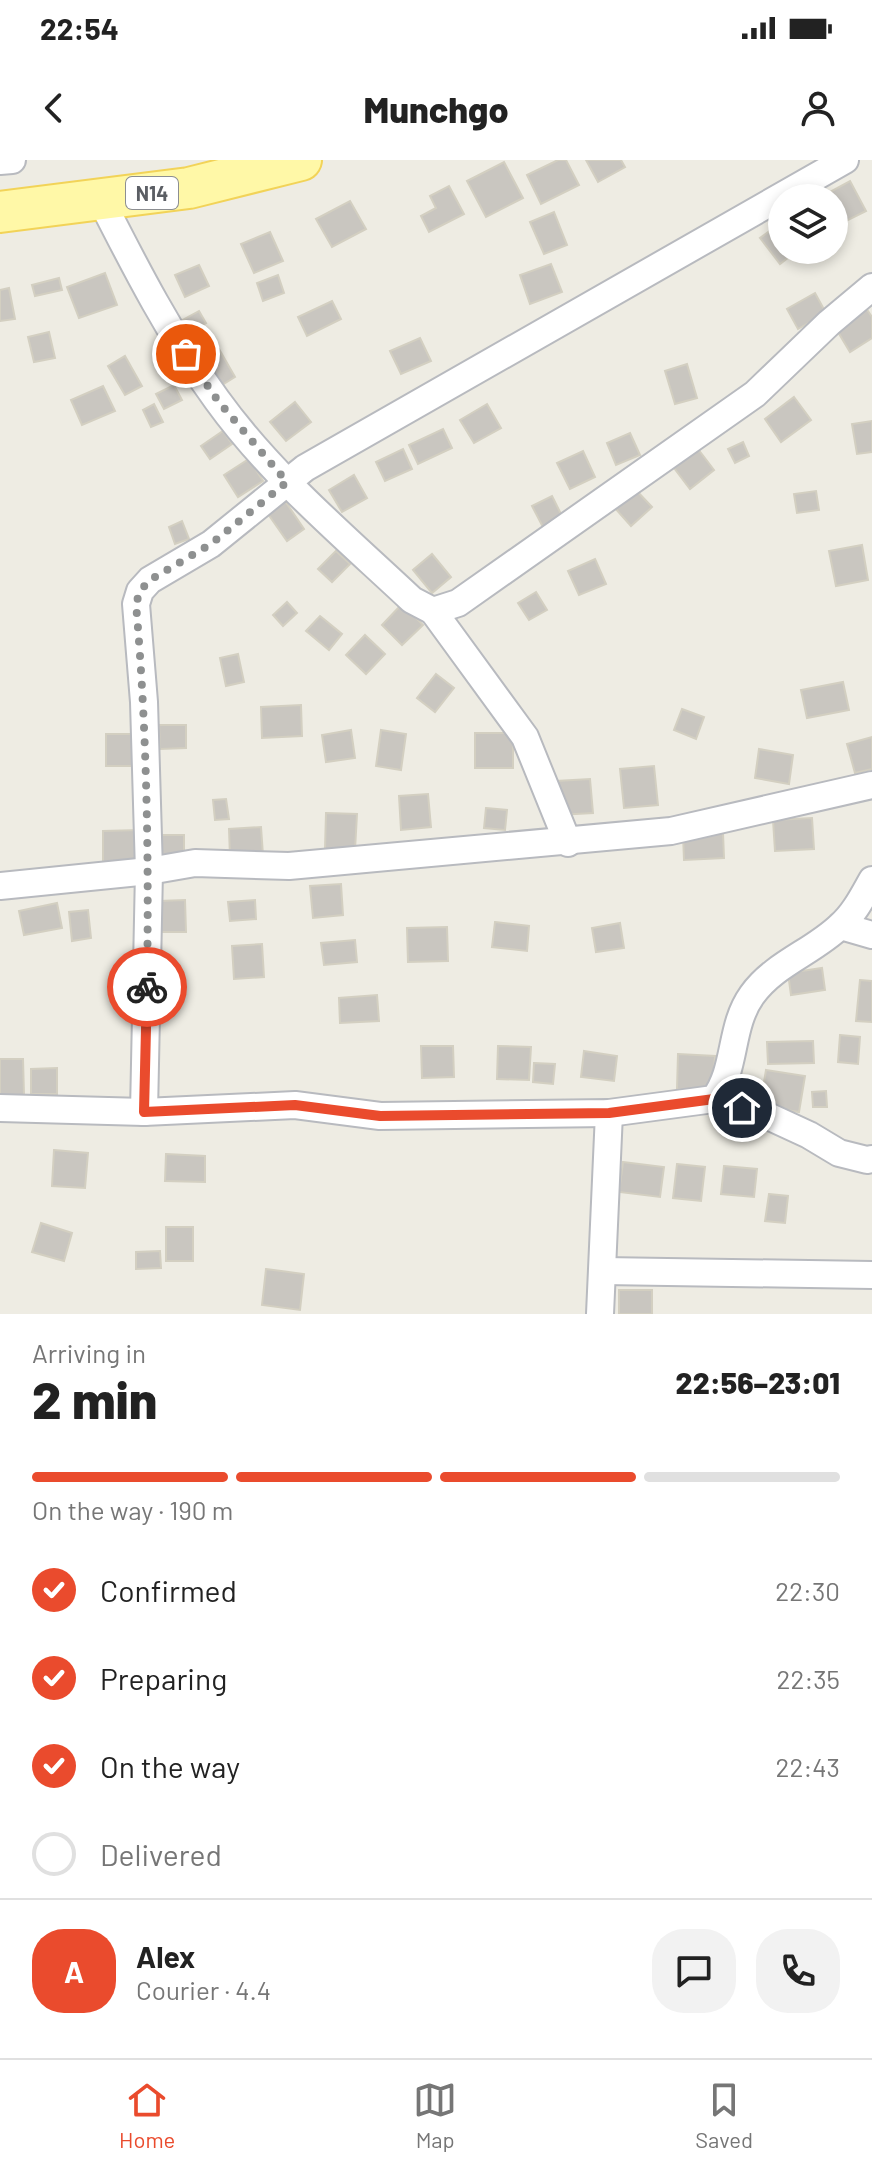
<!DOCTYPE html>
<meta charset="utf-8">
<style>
body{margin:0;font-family:Barlow,sans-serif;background:#f2f2f2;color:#222;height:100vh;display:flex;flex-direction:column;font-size:30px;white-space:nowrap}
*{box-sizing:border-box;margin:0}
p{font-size:26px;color:#767676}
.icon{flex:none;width:44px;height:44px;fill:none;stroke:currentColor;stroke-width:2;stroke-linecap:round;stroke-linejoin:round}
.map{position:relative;height:1154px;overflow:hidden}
.sheet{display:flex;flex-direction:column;background:#fff;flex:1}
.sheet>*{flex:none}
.tools{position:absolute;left:768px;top:24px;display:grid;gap:16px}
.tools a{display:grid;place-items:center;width:80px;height:80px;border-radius:50%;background:#fff;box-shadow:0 4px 12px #0003;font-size:40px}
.pin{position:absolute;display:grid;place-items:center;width:68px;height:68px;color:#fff;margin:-34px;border:4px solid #fff;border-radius:50%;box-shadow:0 2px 8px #0007}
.courier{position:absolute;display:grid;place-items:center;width:80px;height:80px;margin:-40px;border:6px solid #ea4b2d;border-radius:50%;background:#fff;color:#222;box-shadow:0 2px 10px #0007}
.headline em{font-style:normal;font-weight:800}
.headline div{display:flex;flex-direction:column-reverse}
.headline{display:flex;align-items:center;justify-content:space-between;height:136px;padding:0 32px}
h1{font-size:52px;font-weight:800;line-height:60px}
.bar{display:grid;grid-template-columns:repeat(4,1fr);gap:12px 8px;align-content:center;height:96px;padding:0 32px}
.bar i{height:10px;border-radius:6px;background:#e0e0e0}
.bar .on{background:#ea4b2d}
.bar p{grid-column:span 4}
.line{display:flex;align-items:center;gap:20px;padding:0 32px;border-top:2px solid #e0e0e0}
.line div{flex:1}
.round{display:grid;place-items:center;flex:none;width:84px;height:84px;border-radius:32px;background:#f2f2f2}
ol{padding:0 32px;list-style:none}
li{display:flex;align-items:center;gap:24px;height:88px}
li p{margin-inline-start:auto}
li .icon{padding:8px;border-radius:50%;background:#ea4b2d;color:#fff;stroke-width:4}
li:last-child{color:#767676}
li i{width:44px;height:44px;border:4px solid #e0e0e0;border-radius:50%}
.status{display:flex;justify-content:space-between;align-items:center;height:56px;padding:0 40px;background:#fff;direction:ltr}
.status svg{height:22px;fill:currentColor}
header{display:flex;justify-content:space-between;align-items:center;height:104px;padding:0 32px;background:#fff;font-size:36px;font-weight:800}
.tab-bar{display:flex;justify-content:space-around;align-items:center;height:112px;border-top:2px solid #e0e0e0;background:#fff;font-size:22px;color:#767676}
.tab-bar a{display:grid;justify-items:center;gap:4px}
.tab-bar .on{color:#ea4b2d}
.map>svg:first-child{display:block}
.building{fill:#c9c6c0;stroke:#d3cfc1;stroke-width:2}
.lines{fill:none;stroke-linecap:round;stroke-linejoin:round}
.street-casing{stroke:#b8babf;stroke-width:30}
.primary-casing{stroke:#f2d358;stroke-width:44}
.street{stroke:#fff;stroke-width:26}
.primary{stroke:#fff8a7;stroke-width:40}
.done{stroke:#8e9090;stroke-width:8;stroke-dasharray:0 14.4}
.route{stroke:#ea4b2d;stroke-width:10}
.labels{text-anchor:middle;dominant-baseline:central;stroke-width:6;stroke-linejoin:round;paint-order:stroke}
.shield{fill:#fff;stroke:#8c8e92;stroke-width:2}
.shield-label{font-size:20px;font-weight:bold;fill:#5b5e64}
</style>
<div class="status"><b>22:54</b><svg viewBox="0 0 49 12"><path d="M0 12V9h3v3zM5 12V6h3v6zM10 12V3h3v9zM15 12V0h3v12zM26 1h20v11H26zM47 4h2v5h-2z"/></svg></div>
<header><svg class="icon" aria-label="back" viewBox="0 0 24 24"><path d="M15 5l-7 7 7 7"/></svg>Munchgo<svg class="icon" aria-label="person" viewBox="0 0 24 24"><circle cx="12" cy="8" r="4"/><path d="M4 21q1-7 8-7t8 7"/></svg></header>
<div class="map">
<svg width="872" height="1154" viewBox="0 0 872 1154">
<rect width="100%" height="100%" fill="#eeece3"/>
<g class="building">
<path d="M558,0h8l13,25 -38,19 -14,-29z"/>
<path d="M586,0h35l4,7 -27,15z"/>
<path d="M504,2l19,36 -37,19 -19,-36z"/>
<path d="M850,21l16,30 -32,16v-29h-15z"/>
<path d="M449,26l15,28 -35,18 -8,-16 15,-8 -6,-12z"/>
<path d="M350,41l16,28 -34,18 -16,-28z"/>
<path d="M554,52l13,33 -23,9 -14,-32z"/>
<path d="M782,62v28h16l-18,14 -20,-26z"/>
<path d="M270,72l13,29 -29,12 -13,-29z"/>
<path d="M551,104l11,28 -32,12 -10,-29z"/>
<path d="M199,105l10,21 -24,11 -10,-22z"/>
<path d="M105,113l12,32 -38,13 -12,-31z"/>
<path d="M278,115l6,18 -21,8 -6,-18z"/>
<path d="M59,118l3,12 -27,6 -3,-11z"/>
<path d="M9,128l6,31 -15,2v-31z"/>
<path d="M815,133l11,20 -28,16 -11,-20z"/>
<path d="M332,141l9,18 -34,17 -9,-19z"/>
<path d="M866,148l6,9v21l-22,14 -15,-25z"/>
<path d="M199,151l7,12 -18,10 -7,-12z"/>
<path d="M49,172l6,26 -21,4 -6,-25z"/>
<path d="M420,178l11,23 -30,13 -11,-23z"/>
<path d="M219,189l16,28 -18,11 -16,-28z"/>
<path d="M125,196l17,30 -17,9 -17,-29z"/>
<path d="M687,204l10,34 -22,6 -10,-33z"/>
<path d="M174,225l8,15 -18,9 -8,-15z"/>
<path d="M103,226l12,25 -33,14 -11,-25z"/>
<path d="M794,237l17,23 -30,22 -16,-23z"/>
<path d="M295,242l16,20 -25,19 -16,-19z"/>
<path d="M154,244l9,18 -12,5 -8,-17z"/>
<path d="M487,244l14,24 -27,15 -14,-23z"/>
<path d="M872,261v31l-15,2 -5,-30z"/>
<path d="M443,269l9,19 -34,16 -9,-19z"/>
<path d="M223,271l9,13 -22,15 -9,-13z"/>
<path d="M630,273l10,22 -24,10 -9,-22z"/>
<path d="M743,282l6,14 -14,7 -7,-14z"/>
<path d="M403,289l9,20 -27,12 -9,-19z"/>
<path d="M698,289l16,21 -24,19 -16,-21z"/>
<path d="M583,291l12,26 -25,12 -13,-26z"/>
<path d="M249,299l14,22 -25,16 -14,-22z"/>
<path d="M354,315l13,23 -25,14 -13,-22z"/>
<path d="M634,328l18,19 -21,19 -17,-19z"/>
<path d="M816,331l3,19 -22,3 -3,-19z"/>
<path d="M552,336l13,26 -20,9 -13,-25z"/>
<path d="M285,341l19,28 -17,12 -19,-27z"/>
<path d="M182,361l7,18 -14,5 -6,-17z"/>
<path d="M862,385l6,35 -32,6 -7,-35z"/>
<path d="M336,391l14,13 -18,18 -14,-13z"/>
<path d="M432,394l19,23 -19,16 -19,-23z"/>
<path d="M595,399l11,25 -27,11 -11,-24z"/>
<path d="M536,432l11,18 -18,10 -11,-17z"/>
<path d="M287,442l10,11 -14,13 -10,-11z"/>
<path d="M402,444l21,21 -21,20 -20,-20z"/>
<path d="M320,456l22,18 -13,16 -23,-19z"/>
<path d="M365,475l20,19 -19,20 -20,-19z"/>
<path d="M238,494l6,28 -18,4 -6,-28z"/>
<path d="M436,514l18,14 -19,24 -18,-14z"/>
<path d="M843,522l6,28 -42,8 -6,-28z"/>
<path d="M301,545l1,31 -40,2 -1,-31z"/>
<path d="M682,549l22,8 -8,22 -22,-9z"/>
<path d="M159,565h27v23l-26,1z"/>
<path d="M351,570l4,28 -29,4 -4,-27z"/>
<path d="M381,570l25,4 -5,36 -25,-4z"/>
<rect x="475" y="573" width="38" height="35"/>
<rect x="106" y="574" width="32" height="32"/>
<path d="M872,577v32l-17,4 -8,-29z"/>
<path d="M759,589l34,6 -4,29 -34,-6z"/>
<path d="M654,606l4,39 -34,3 -4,-39z"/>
<path d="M590,619l3,34 -35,2 -2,-34z"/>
<path d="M428,634l3,33 -30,3 -2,-34z"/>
<path d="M226,639l3,20 -14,1 -2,-20z"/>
<path d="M486,648l21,2 -2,20 -21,-2z"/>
<path d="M326,653l31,1 -2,36 -30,-1z"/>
<path d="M812,658l2,31 -39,2 -2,-31z"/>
<path d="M261,667l2,28 -33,2 -1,-28z"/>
<path d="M140,670v31l-37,1v-31z"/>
<path d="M723,673l1,25 -40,2 -1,-25z"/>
<rect x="161" y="675" width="23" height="19"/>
<path d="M341,724l2,31 -30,3 -3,-32z"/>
<path d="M185,740l1,32h-26l-1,-31z"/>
<path d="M255,740l1,19 -26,2 -2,-19z"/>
<path d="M57,743l5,25 -38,7 -5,-24z"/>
<path d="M88,750l3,28 -19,3 -3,-29z"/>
<path d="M495,762l34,4 -2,25 -35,-4z"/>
<path d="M620,763l4,25 -28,4 -4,-24z"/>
<path d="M447,767l1,34 -40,1 -1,-34z"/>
<path d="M355,780l2,22 -33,3 -3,-22z"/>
<path d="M262,784l2,33 -30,2 -2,-33z"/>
<path d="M822,808l3,22 -34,5 -3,-22z"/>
<path d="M860,820l12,1v41l-16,-1z"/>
<path d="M377,835l2,26 -39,2 -1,-25z"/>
<path d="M840,875l20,2 -2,27 -20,-2z"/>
<path d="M813,881l1,22 -46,1 -1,-22z"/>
<path d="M421,886h32l1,31 -32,1z"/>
<path d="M498,886l33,1 -2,33 -32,-1z"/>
<path d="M584,891l33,5 -3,25 -33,-4z"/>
<path d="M678,894l37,2 -2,34 -36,-1z"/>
<path d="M0,899h23l1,36h-24z"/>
<path d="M534,903l21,1 -2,20 -20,-2z"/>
<path d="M57,908v26h-26v-25z"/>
<path d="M766,910l39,6 -6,36 -39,-6z"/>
<path d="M826,931l1,16h-14l-1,-15z"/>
<path d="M54,990l34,3 -3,35 -33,-2z"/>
<path d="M166,994l39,2v26l-40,-1z"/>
<path d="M623,1002l41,5 -4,30 -41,-5z"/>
<path d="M677,1004l28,3 -4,34 -28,-3z"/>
<path d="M724,1006l33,3 -3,28 -33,-3z"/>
<path d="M769,1034l19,2 -3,27 -20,-2z"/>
<path d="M41,1063l31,10 -8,28 -32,-9z"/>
<rect x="166" y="1067" width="27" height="34"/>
<path d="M160,1091l1,17 -25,1v-17z"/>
<path d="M266,1109l38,5 -4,36 -38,-5z"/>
<rect x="619" y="1130" width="33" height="24"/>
</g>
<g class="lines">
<g class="street-casing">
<g id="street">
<path d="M0,1l12,-1"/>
<path d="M101,40c35,69 70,137 116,200 54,75 128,137 195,200l21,11 25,-8 297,-209 74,-71 43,-36"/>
<path d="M433,451l92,126 43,106"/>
<path d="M0,726l149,-15 46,-8 94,3 382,-35 201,-46"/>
<path d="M841,766l31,9"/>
<path d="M714,939l56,18 39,18 30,18 28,7 5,-1"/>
<path d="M0,948l144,4 151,-7 85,11 229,-3 105,-14c23,-30 15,-72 38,-104 22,-31 61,-43 88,-69 14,-12 23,-30 32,-46"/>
<path d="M144,952l5,-241 -5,-169 -8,-98 4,-13 10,-11 61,-36 94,-76 540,-308"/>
<path d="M603,1111l269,4"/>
<path d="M600,1154l9,-201"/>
</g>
</g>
<g class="primary-casing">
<path id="primary" d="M0,52l189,-24 112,-28"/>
</g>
<use href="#street" class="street"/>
<use href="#primary" class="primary"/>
</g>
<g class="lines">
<path class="done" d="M147,827c2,-128 0,-256 -11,-383l4,-13 10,-11 61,-36 76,-62 -69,-81 -32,-47"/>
<path class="route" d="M147,827l-3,125 151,-7 85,11 229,-3 105,-14 28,9"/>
</g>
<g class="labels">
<rect class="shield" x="126" y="17" width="52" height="32" rx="6"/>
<g class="shield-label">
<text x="152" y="33">N14</text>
</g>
</g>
</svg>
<div class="tools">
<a><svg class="icon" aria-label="layers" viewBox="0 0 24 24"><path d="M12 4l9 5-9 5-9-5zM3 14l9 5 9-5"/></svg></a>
</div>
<div class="pin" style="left:186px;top:194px;background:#ea580c"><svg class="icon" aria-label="bag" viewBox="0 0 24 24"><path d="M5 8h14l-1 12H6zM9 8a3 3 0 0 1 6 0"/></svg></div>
<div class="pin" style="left:742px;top:948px;background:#1f2937"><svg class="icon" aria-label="home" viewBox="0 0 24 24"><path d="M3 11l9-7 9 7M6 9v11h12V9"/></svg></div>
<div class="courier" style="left:147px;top:827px"><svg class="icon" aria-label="bike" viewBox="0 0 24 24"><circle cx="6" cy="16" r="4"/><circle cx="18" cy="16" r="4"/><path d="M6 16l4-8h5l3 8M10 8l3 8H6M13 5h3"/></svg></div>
</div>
<section class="sheet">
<div class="headline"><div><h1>2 min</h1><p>Arriving in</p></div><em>22:56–23:01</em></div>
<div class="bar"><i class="on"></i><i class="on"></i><i class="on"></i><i></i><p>On the way · 190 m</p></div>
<ol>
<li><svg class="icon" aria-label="check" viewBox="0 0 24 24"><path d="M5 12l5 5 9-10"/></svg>Confirmed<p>22:30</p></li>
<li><svg class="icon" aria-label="check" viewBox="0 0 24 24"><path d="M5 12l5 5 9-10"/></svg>Preparing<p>22:35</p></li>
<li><svg class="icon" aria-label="check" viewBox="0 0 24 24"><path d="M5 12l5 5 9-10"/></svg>On the way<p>22:43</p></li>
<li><i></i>Delivered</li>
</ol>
<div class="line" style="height:144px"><b class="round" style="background:#ea4b2d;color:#fff">A</b><div><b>Alex</b><p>Courier · 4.4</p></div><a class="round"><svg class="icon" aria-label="chat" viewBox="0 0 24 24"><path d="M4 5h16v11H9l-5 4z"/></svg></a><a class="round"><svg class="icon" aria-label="phone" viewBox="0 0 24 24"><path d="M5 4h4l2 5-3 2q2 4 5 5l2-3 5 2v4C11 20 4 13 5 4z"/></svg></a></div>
</section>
<nav class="tab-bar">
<a class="on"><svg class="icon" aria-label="home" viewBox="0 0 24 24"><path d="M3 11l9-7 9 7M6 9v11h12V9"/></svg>Home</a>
<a><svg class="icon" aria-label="map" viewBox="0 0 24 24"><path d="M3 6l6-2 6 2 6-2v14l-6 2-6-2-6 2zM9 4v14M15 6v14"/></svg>Map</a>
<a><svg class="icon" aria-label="saved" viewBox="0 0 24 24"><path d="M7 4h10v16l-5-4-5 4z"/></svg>Saved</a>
</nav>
